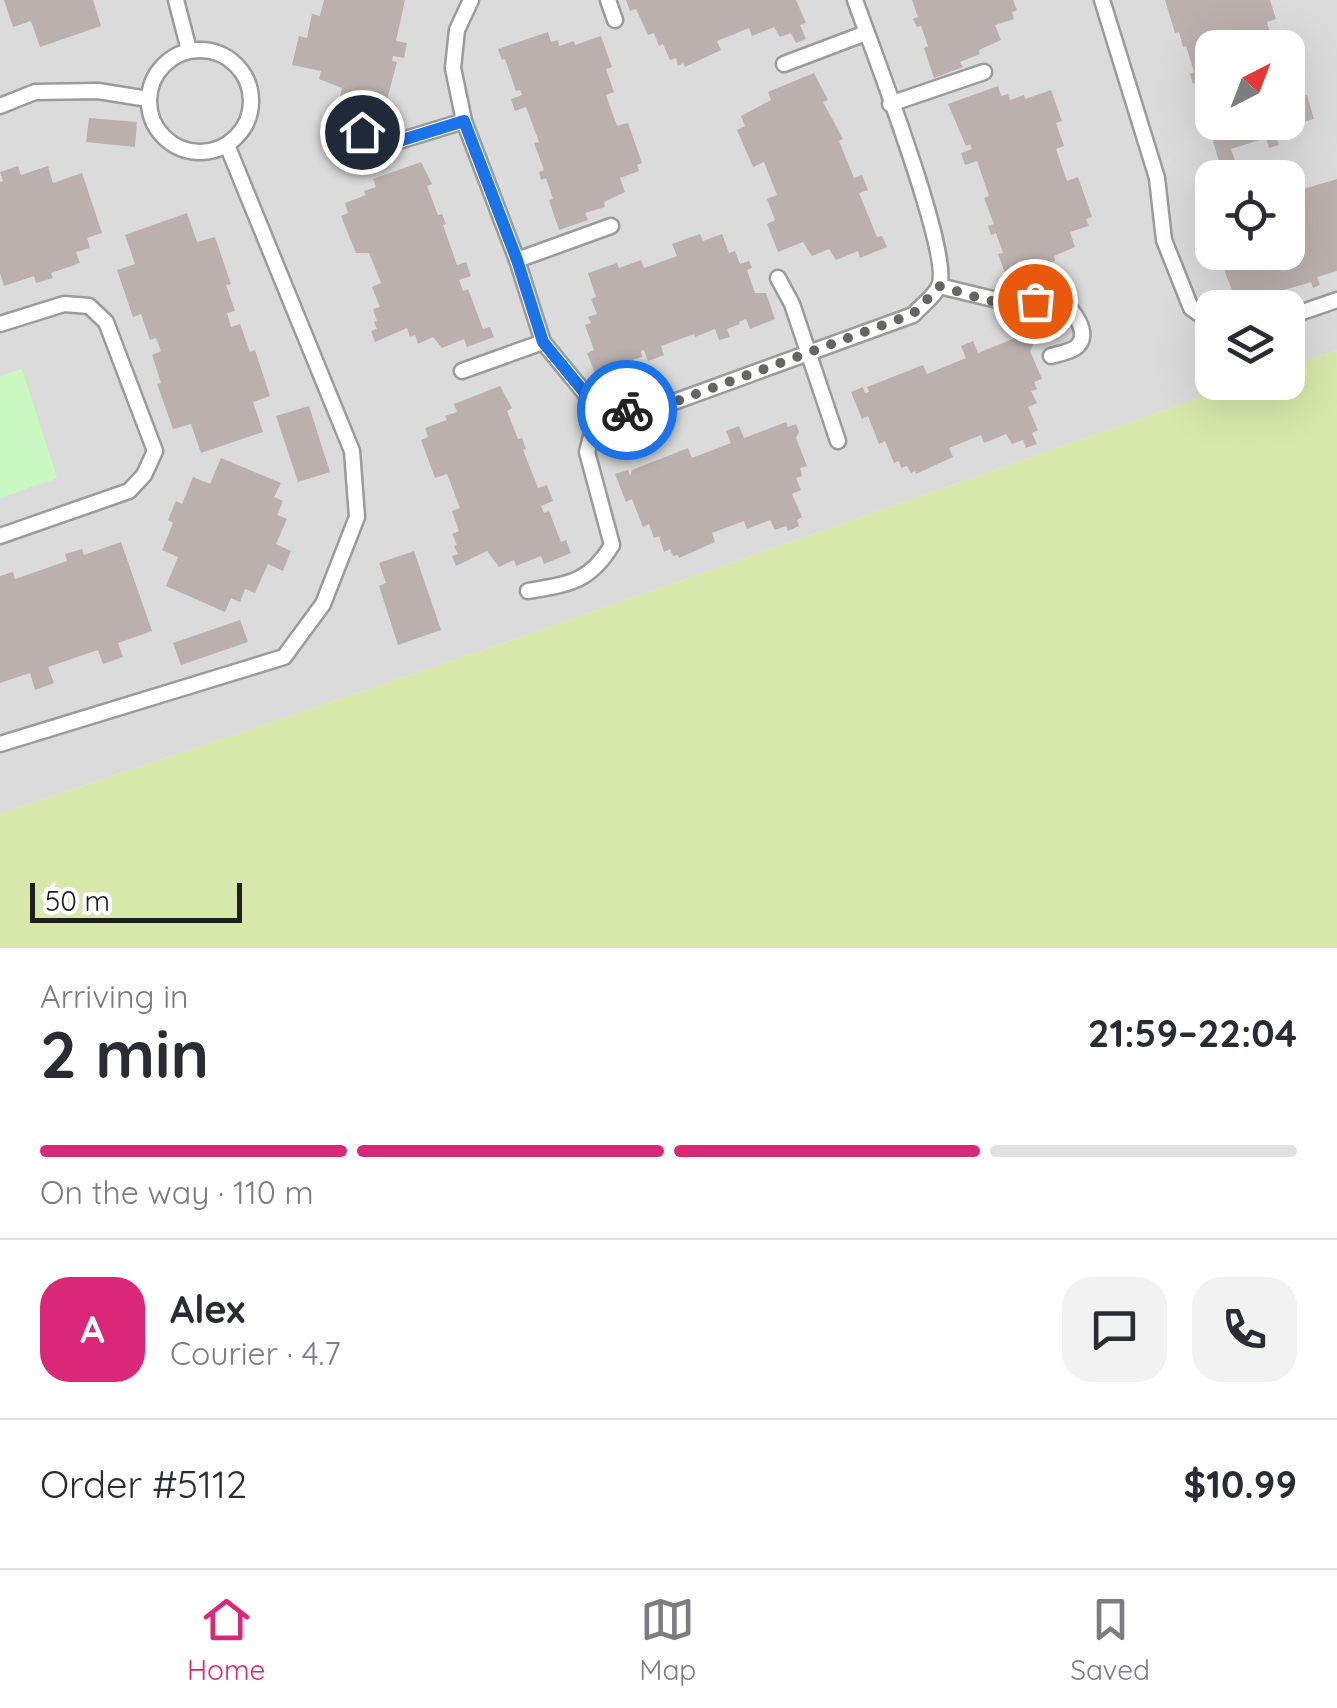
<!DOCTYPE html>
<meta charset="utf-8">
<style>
body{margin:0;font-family:Quicksand,sans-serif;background:#f2f2f3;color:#2b2b33;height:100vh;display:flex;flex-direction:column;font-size:38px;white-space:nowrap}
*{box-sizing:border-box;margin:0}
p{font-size:32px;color:#7c7c81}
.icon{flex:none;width:55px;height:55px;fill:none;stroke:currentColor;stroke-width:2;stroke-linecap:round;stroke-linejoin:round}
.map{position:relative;height:948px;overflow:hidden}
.side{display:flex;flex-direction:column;background:#fff;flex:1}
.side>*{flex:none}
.needle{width:65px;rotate:42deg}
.fabs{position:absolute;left:1195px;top:30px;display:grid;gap:20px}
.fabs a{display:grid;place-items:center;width:110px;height:110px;border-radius:20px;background:#fff;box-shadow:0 10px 40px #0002;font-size:50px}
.scale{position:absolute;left:30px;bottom:25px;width:212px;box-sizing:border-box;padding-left:10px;border:5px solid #1e1e1e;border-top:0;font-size:28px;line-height:35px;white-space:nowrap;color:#1e1e1e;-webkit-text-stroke:8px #fff;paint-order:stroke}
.pin{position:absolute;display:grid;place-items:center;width:85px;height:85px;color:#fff;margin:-42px;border:5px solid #fff;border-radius:50%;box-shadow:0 2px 10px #0007}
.courier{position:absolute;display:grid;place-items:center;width:100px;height:100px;margin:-50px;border:8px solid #1a73e8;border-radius:50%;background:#fff;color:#222;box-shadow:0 2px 12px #0007}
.summary em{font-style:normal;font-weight:700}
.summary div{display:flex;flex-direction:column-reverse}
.summary{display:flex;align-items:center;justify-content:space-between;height:170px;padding:0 40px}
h1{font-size:65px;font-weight:700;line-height:75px}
.bar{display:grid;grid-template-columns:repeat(4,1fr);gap:15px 10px;align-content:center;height:120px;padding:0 40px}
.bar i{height:12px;border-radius:8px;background:#e1e1e2}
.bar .selected{background:#db2777}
.bar p{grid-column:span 4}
.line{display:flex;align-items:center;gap:25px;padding:0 40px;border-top:2px solid #e1e1e2}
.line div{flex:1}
.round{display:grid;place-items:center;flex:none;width:105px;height:105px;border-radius:30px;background:#f2f2f3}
.dock{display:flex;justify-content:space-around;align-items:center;height:140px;border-top:2px solid #e1e1e2;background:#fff;font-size:28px;color:#7c7c81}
.dock a{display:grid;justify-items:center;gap:5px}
.dock .selected{color:#db2777}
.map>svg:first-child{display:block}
.residential{fill:#dcdbdb;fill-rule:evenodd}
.grass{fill:#d8e8ab}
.park{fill:#caf8c1}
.building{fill:#bbb0ad}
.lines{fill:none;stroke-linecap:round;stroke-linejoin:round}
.lane-casing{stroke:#9b9b9b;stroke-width:19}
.lane{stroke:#fff;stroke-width:14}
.done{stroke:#676563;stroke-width:10;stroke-dasharray:0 18}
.route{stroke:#1a73e8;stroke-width:12}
</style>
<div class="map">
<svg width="1337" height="948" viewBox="0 0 1337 948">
<rect width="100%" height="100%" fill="#efe9e4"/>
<path class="residential" d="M0,0h1337v350l-49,17v-59h-76v74l30,1 -764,269 -478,162zM1212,48h76v74h-76zM1212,178h76v74h-76z"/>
<path class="grass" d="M1337,350v598h-1337v-134l478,-162 764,-269 46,-1v-15z"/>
<path class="park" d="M22,369l35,109 -57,20v-122z"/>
<g class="building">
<path d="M4,0h89l8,26 -61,21 -9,-26 -18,6z"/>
<path d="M324,0h81l-9,41 11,2 -3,15 -11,-2 -1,5 5,1 -10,38 10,6 -3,13 -28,-6 2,-10 -28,-6 2,-9 -23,-9 2,-8 -29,-6 7,-29 8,2 5,-24 8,2z"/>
<path d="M626,0h170l10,23 -6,2 6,14 -10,4 -5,-10 -11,4 -6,-10 -22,9 -3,-8 -32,13 4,9 -36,17 -2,-4 -5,3 -2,-8 -6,2 -7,-16 -4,2 -5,-13 -6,2 -12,-26 -6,2z"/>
<path d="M912,0h101l4,10 -5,2 2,7 -19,6 6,15 -22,10 1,4 -20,8 3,5 -29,11 -10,-30 4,-2 -7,-20 -4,1 -4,-8 5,-2z"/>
<path d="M1165,0h105l6,19 -9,3 7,26h-62v70l-12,-37 -7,3 -3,-10 4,-2 -8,-26 -3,1 -4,-15 -4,1z"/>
<path d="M548,32l3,10 7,-2 1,6 15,-5 1,4 26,-9 11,31 -6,2 8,23 -8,3 11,31 11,-3 14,40 -5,2 2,6 -19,7 5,14 -21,10 1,5 -20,6 3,7 -29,10 -10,-30 4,-1 -7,-21 -5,2 -2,-8 5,-2 -10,-27 5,-1 -13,-35 -11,4 -4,-12 11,-4 -2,-5 -4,1 -11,-32 -3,1 -4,-11z"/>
<path d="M1288,67l8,25 4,-2 2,6 5,-1 7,24 -25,7 3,8 -15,5 2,6 -10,3 -3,-10 -35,11 5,15 -15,4 -11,-37 5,-2 -2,-7h75z"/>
<path d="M814,73l14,27 -5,2 20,37 -4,2 15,37 8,-3 6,15 -9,3 18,44 5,-1 5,11 -27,11 -2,-7 -22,9 -7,-11 -17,7 -9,-14 -25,10 -11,-28 8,-4 -8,-21 10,-4 -13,-33 -11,5 -16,-37 8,-4 -4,-10 30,-16 -3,-8z"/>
<path d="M998,86l3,10 7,-2 2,6 14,-5 1,4 26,-9 11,31 -6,2 8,23 -8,3 11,32 11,-4 14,40 -6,2 3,7 -19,6 5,15 -21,9 1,5 -20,7 3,6 -29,10 -11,-30 5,-1 -7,-20 -5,2 -3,-9 6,-2 -10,-26 5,-2 -12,-35 -12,4 -4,-12 11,-4 -2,-5 -4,2 -18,-42z"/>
<path d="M89,118l48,4 -2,25 -49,-5z"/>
<path d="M421,162l11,22 -5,2 11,29 4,-1 4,10 -3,1 14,40 9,-3 5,14 -12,4 4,11 5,-2 15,40 7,-2 4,10 -27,10 -3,-8 -22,9 -9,-11 -15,7 -3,-9 -5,2 -3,-9 -32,14 -4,-11 6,-2 -3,-7 3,-1 -4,-12 7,-2 -8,-20 9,-4 -12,-30h-13l-15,-37 7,-3 -3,-10 21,-8 -2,-4 12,-4 -3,-8z"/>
<path d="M18,166l3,9 27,-9 5,17 29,-10 20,60 -15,5 3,10 -14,4 4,11 -29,10 2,5 -17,5 -2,-7 -30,10 -4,-13v-91l3,-1 -3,-9z"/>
<path d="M1337,179v92l-20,6 3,8 -7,3 -2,-6 -30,9 1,4 -29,6 2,7h-24l-4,-16 5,-2 -13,-33 7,-2 -1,-3h63v-47l17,-6 -2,-10z"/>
<path d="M187,213l10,29 18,-5 16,47 -5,1 9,26 -8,2 4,14 9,-3 10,28 5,-2 15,46 -17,6 10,30 -62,21 -10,-29 -18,5 -16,-45 4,-1 -9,-28 9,-4 -5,-13 -6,2 -9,-26 -8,3 -16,-47 18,-6 -10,-29z"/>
<path d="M700,234l3,7 19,-7 7,19 6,-2 5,13 9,-3 3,7 -5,2 8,23h11l9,26 -25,10 -4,-10 -7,3 1,2 -13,5 3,8 -11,3 -4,-11 -20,8 -1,-3 -33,12 3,9 -16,6 -4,-11 -3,1 1,6 -37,11 3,8 -10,5 -11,-28 7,-3 -9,-25 6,-2 -3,-6 9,-3 -6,-15 5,-2 -8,-24 29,-10 2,5 22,-8 3,8 33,-12 -5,-12z"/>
<path d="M1020,336l2,4 7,-2 4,7 -3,6 12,28 -8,3 3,7 -6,2 6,12 -9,4 10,23 -6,3 5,11 -11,4 -3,-8 -11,4 -6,-10 -22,9 -3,-8 -32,13 4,9 -37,17 -1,-3 -4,2 -4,-7 -6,2 -2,-7 -5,2 -9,-22 -6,3 -11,-28 -6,3 -11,-27 12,-5 2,6 4,-1 -2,-5 56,-22 4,9 39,-16 -5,-12 12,-5 5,12z"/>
<path d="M500,386l12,22 -5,3 11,28 4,-1 4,11 -3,1 15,38 9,-3 6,16 -12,5 3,7 5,-2 12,31 5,-2 5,13 -27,11 -3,-8 -25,10 -2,-6 -15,7 -12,-16 -31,15 -4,-10 6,-2 -4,-8 3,-1 -5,-11 7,-3 -7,-20 8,-3 -13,-34 -12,4 -14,-38 7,-3 -3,-9 22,-8 -2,-4 12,-4 -3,-8z"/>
<path d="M309,406l21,66 -32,10 -22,-66z"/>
<path d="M786,422l2,5 8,-3 3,8 -3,6 11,28 -7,2 2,8 -6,2 5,12 -9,4 10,23 -5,3 2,6 -11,5 -2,-5 -11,4 -5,-10 -23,9 -3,-8 -32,12 3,9 -36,16 -1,-3 -5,1 -3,-7 -6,3 -5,-16 -5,2 -5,-14 -6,3 -11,-28 -6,3 -11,-28 13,-4 2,6 2,-6 56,-22 4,10 39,-15 -5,-12 13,-5 5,12z"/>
<path d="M221,458l60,25 -7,14 9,4 -6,14 10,4 -11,25 15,7 -8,20 -15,-7 -13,29 -10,-4 -5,13 -9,-4 -6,14 -59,-26 12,-29 -16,-7 11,-27 -5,-3 8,-19 6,3 11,-27 17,7z"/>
<path d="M121,542l31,89 -34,12 5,14 -20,7 -5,-14 -50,17 6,16 -19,7 -5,-17 -30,10v-107l13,-4 2,7 52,-18 -2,-7 17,-5 2,6z"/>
<path d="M414,551l27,79 -43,15 -19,-59 7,-3 -7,-20z"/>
<path d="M240,620l8,22 -67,23 -8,-22z"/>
</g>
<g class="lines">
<g class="lane-casing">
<g id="lane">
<path d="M176,0l13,50"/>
<path d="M471,0l-14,30 -4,38 11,53 53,139 26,82 55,67 51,2 264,-96c8,-9 22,-19 26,-29 14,-30 -69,-243 -84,-286"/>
<path d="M608,0l7,20"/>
<path d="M1102,0l55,178 7,62 27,68 21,15"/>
<circle cx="200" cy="101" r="51"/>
<path d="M784,64l82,-31"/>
<path d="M890,104l94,-32"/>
<path d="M0,106l35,-14 63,-1 50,8"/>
<path d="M362,133l24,12 78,-24"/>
<path d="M517,260l94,-34"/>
<path d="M778,278l14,26 46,137"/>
<path d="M939,286l79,19 42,-6c11,8 34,36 15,49 -6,4 -17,6 -24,8"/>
<path d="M1288,317l49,-17"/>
<path d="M0,324l64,-20 25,2 17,16 49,129 -11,24 -15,16 -129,45"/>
<path d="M462,371l81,-29"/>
<path d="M528,591c41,-7 62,-9 84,-46l-25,-93 11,-43"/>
<path d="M0,744l284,-87 39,-53 34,-87 -5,-66 -125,-306"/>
</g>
</g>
<use href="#lane" class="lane"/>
</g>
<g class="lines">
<path class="done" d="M627,410l23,1 263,-97 27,-28c31,9 62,23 95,15"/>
<path class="route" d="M362,132l24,13 78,-24 53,139 26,82 55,67 29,1"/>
</g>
</svg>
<div class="fabs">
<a><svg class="needle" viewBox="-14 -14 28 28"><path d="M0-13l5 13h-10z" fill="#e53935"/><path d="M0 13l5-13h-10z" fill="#7c7c81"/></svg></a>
<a><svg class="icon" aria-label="locate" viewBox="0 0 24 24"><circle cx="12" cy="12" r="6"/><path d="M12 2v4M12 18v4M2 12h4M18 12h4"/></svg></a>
<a><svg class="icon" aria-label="layers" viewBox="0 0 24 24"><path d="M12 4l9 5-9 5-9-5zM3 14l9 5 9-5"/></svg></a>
</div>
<div class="scale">50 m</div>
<div class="pin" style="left:1035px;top:301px;background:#ea580c"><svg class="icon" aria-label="bag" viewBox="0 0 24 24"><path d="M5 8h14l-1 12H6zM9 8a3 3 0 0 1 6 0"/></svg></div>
<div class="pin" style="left:362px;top:132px;background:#1f2937"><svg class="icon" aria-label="home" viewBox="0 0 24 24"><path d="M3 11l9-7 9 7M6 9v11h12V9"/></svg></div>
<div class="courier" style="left:627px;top:410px"><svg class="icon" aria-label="bike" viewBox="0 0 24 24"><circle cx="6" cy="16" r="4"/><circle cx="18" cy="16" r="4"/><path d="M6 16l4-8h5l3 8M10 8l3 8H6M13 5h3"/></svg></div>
</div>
<section class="side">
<div class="summary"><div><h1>2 min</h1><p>Arriving in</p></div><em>21:59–22:04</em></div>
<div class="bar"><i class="selected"></i><i class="selected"></i><i class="selected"></i><i></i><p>On the way · 110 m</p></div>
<div class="line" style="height:180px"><b class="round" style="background:#db2777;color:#fff">A</b><div><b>Alex</b><p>Courier · 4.7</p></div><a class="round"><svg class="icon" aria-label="chat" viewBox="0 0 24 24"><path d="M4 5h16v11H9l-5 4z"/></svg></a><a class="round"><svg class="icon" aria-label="phone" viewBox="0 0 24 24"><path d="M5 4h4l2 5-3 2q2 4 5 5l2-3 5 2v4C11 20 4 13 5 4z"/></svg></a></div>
<div class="line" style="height:130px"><div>Order #5112</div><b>$10.99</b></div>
</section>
<nav class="dock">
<a class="selected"><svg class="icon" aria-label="home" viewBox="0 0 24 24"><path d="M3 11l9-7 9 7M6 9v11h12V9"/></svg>Home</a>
<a><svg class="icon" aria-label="map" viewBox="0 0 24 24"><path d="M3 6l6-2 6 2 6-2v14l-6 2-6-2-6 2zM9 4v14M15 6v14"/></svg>Map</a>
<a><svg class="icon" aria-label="saved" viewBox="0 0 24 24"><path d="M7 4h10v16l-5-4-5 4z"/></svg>Saved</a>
</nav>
